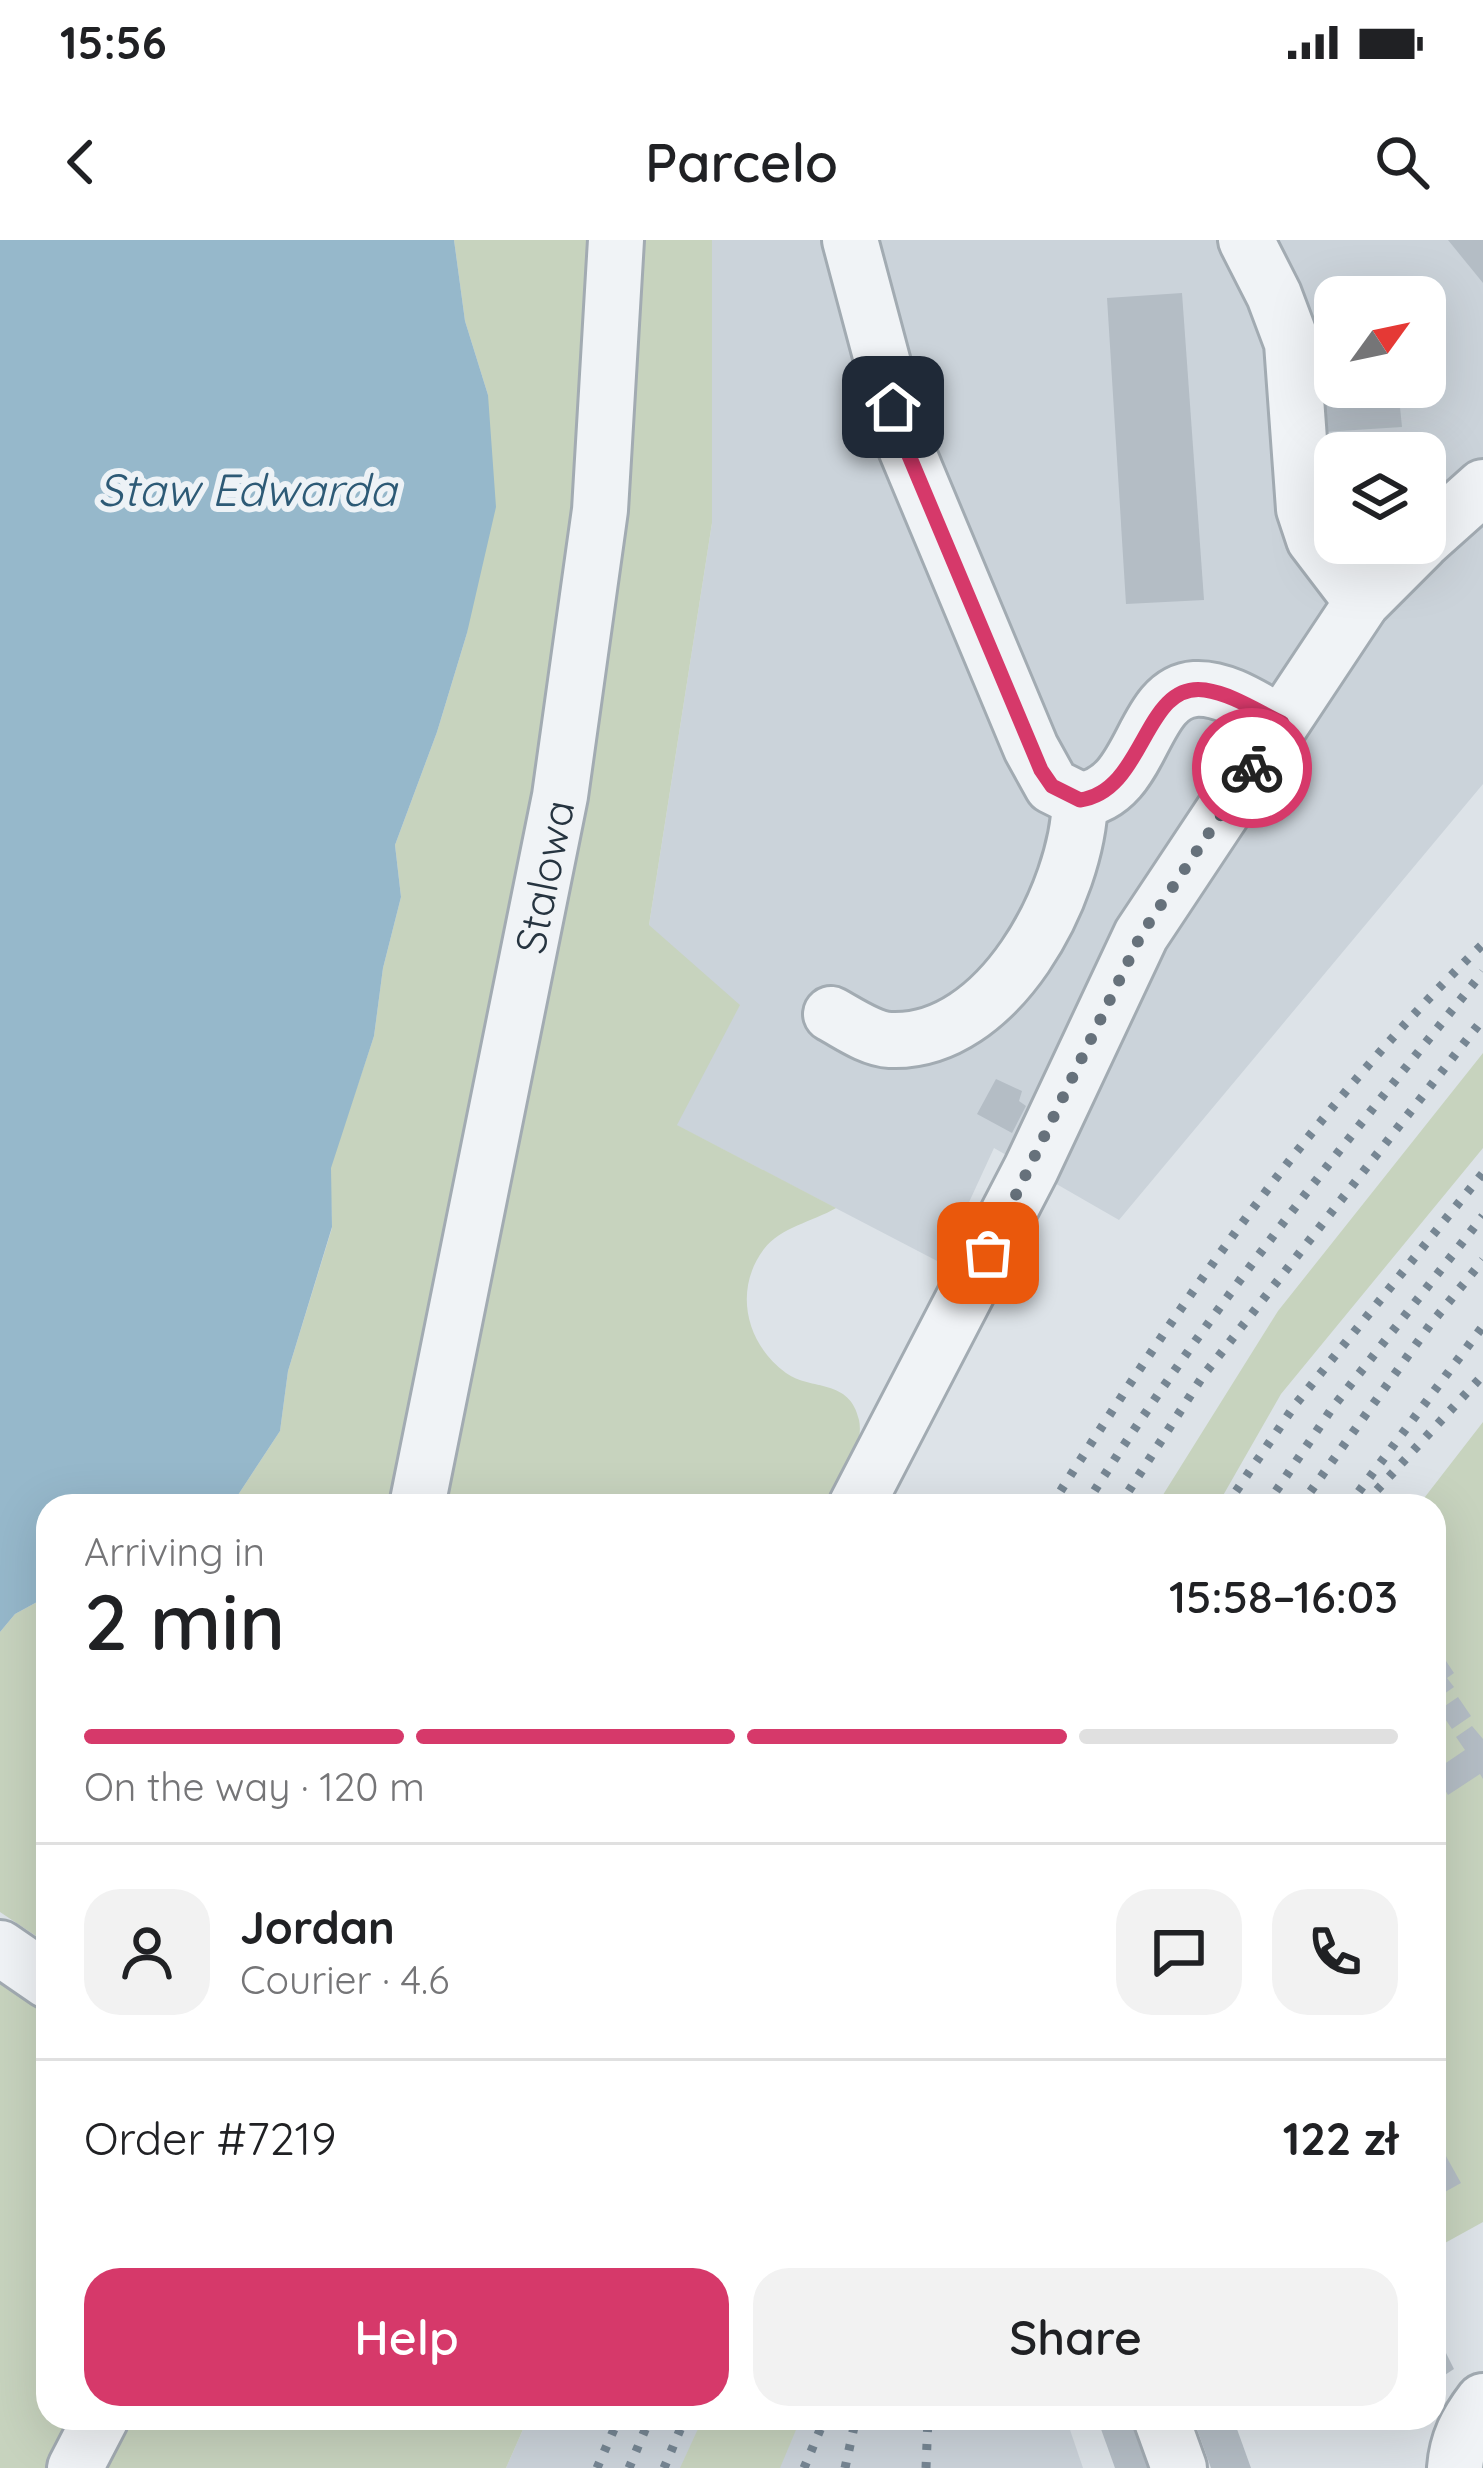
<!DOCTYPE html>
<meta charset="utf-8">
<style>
body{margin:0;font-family:Quicksand,sans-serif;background:#f2f2f2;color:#202124;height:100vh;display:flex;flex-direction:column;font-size:45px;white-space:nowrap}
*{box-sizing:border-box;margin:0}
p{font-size:39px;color:#757577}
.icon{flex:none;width:66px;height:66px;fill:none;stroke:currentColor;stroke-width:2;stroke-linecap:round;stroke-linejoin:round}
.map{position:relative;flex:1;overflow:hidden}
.drawer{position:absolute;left:36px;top:1254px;width:1410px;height:936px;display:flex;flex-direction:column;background:#fff;border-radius:36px;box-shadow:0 12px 48px #0002}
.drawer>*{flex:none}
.needle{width:78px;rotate:57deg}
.buttons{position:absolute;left:1314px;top:36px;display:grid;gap:24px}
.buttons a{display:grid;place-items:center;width:132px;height:132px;border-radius:24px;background:#fff;box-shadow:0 12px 48px #0002;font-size:60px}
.pin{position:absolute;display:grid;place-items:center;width:102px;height:102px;color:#fff;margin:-51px;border-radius:24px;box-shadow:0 6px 18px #0006}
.courier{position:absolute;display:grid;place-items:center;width:120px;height:120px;margin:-60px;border:9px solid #d6396a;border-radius:50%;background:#fff;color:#222;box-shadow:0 3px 15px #0007}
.overview em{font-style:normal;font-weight:600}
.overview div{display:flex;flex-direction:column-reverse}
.overview{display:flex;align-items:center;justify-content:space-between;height:204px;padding:0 48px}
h1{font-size:78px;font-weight:600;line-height:90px}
.bar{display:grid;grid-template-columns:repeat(4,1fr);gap:18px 12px;align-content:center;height:144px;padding:0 48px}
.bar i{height:15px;border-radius:9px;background:#e0e0e0}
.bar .current{background:#d6396a}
.bar p{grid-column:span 4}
.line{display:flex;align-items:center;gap:30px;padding:0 48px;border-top:3px solid #e0e0e0}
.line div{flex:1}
.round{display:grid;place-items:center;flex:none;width:126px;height:126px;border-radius:36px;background:#f2f2f2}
.button{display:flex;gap:24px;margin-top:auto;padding:24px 48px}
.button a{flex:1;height:138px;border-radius:36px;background:#d6396a;color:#fff;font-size:48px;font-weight:600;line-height:138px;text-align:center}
.button a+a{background:#f2f2f2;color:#202124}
.status{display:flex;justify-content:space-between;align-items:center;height:84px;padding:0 60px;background:#fff;direction:ltr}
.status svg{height:33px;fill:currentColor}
header{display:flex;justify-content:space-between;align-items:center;height:156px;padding:0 48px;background:#fff;font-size:54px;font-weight:600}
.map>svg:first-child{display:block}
.built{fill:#cbd3da;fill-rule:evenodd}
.green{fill:#c7d3be}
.water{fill:#96b8cb}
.building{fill:#b4bdc5}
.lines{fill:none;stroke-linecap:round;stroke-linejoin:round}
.minor-casing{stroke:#a2abb2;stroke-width:60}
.minor{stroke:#f0f3f6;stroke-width:54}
.rail{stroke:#768693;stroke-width:9;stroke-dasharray:6 12;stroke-linecap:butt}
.done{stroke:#66717b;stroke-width:12;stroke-dasharray:0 21.6}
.route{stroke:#d6396a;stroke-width:15}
.labels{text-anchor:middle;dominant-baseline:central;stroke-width:12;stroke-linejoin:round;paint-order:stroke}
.street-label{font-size:42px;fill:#263440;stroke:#edf2f6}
.water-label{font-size:45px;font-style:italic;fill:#2d5a76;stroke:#edf2f6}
</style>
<div class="status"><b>15:56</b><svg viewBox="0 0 49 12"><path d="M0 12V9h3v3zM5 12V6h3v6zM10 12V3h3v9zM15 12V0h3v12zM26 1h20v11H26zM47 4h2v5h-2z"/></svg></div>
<header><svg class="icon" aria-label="back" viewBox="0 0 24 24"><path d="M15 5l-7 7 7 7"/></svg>Parcelo<svg class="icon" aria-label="search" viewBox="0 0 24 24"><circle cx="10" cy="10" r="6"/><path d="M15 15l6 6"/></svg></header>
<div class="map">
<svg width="1483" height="2228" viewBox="0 0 1483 2228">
<rect width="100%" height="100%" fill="#dde3e8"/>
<g class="built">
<path d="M712,0h771v544l-364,436 -125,-72 -53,115 -265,-138 -27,-200 63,-402zM1335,57h90v90h-90zM1335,213h90v90h-90z"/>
<path d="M528,2178h538l17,50h-577z"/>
</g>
<g class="green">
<path d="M454,0h145l-27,311 -104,637 -65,318h-184l19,-11 42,-64 8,-60 44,-143 -2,-60 44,-132 9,-68 18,-71 -6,-52 42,-113 30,-99 21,-238 -23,-74z"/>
<path d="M633,0h79v283l-63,402 91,80 -63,120 159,83c-24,14 -55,19 -72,41 -31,41 -18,95 22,124 25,18 64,5 73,47 6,28 -20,62 -33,86h-395z"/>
<path d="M1483,813v95l-202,246 -64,112h-61l122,-195z"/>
<path d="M1483,1182v800l-49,27v-743h-16z"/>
<path d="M48,1356v348l-48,-32v-280l15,-18z"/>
<path d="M0,1722l48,39v417h480l-22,50h-506z"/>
<path d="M703,2178h98l-21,50h-100z"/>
</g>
<path class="water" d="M0,0h454l11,81 23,74 8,112 -29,126 -30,99 -42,113 6,52 -18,71 -9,68 -43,132 1,59 -44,144 -8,60 -42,64 -19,11h-171v90l-33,18 -15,18z"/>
<g class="building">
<path d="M1448,0h35v43z"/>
<path d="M1182,53l22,307 -78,4 -19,-306z"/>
<path d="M1318,114h17v33h63l4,40 -78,5z"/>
<path d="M996,839l26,12 -3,10 7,5 -14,27 -35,-19z"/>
<path d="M1434,1413l7,10 5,-2 8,12 -7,5 7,9 -20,14z"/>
<path d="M1458,1457l13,19 -19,13 -13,-19z"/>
<path d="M1472,1486l11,13v40l-3,-5 -32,21 -14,-24 31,-21 -9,-13z"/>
<path d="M1442,1909l19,34 -27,15v-44z"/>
<path d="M1434,2089l20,40 -20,13z"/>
<path d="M1097,2178h41l18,50h-41z"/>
<path d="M1193,2178h40l18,50h-40z"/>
</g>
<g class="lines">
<g class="minor-casing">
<g id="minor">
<path d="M850,0l55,206 126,302 21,38 28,14c66,-8 59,-107 115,-111 30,-2 62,21 86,34"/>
<path d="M1246,0l28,55 18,48 12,166 10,30 48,63"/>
<path d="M1425,299l58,-52"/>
<path d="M831,774c17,9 39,25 59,26 109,5 188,-148 190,-240"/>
<path id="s1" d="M417,1266l143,-710 40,-286 16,-270"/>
<path d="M856,1266l175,-337 110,-234 221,-333 59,-59"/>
<path d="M0,1708l48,33"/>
<path d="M1161,2178l18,50"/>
<path d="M75,2228l26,-50"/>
<path d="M1455,2228c2,-27 12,-46 28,-67"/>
</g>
</g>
<use href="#minor" class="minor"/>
<g class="rail">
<path d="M1377,1250l106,-115"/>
<path d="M1051,1266c126,-199 262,-398 432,-562"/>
<path d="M1085,1266c118,-190 258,-361 398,-534"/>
<path d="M1119,1266l84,-130 280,-357"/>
<path d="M1226,1266l69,-101 188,-232"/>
<path d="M1266,1266l67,-99 150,-191"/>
<path d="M1300,1266l130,-181 53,-65"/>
<path d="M1348,1266l135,-180"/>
<path d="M597,2228l22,-50"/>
<path d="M629,2228l21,-50"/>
<path d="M664,2228l21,-50"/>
<path d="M804,2228l21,-50"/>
<path d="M845,2228l11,-50"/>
<path d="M926,2228l2,-50"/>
</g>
</g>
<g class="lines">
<path class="done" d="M988,1013l153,-318 111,-167"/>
<path class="route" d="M893,167l12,39 136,324 11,16 28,14c66,-9 63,-119 125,-110 27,4 52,21 77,33l-30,45"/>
</g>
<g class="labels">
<g class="street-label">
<text stroke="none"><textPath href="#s1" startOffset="642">Stalowa</textPath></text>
</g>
<g class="water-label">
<text x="247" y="249">Staw Edwarda</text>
</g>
</g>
</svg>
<div class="buttons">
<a><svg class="needle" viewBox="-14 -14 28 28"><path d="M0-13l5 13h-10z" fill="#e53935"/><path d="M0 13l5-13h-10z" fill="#757577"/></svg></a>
<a><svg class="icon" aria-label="layers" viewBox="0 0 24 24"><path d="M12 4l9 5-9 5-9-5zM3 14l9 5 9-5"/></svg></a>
</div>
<div class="pin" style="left:988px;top:1013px;background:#ea580c"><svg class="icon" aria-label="bag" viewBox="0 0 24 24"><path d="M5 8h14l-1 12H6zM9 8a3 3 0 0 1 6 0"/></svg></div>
<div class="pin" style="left:893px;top:167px;background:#1f2937"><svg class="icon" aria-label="home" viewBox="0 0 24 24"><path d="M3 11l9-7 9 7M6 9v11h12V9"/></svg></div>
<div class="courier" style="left:1252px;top:528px"><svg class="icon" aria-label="bike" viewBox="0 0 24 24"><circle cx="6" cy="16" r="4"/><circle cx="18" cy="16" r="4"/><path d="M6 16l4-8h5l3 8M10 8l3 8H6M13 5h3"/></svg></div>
<section class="drawer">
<div class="overview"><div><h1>2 min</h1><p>Arriving in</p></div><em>15:58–16:03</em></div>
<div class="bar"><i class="current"></i><i class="current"></i><i class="current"></i><i></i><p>On the way · 120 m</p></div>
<div class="line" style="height:216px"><a class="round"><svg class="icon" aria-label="person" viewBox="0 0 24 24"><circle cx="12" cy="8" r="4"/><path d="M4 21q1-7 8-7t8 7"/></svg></a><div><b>Jordan</b><p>Courier · 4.6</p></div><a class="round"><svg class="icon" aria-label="chat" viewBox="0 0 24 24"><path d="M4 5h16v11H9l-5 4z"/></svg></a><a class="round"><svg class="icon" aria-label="phone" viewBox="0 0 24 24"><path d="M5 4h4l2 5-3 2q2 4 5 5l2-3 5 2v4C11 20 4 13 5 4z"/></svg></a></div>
<div class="line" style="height:156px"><div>Order #7219</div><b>122 zł</b></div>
<div class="button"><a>Help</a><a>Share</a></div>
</section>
</div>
